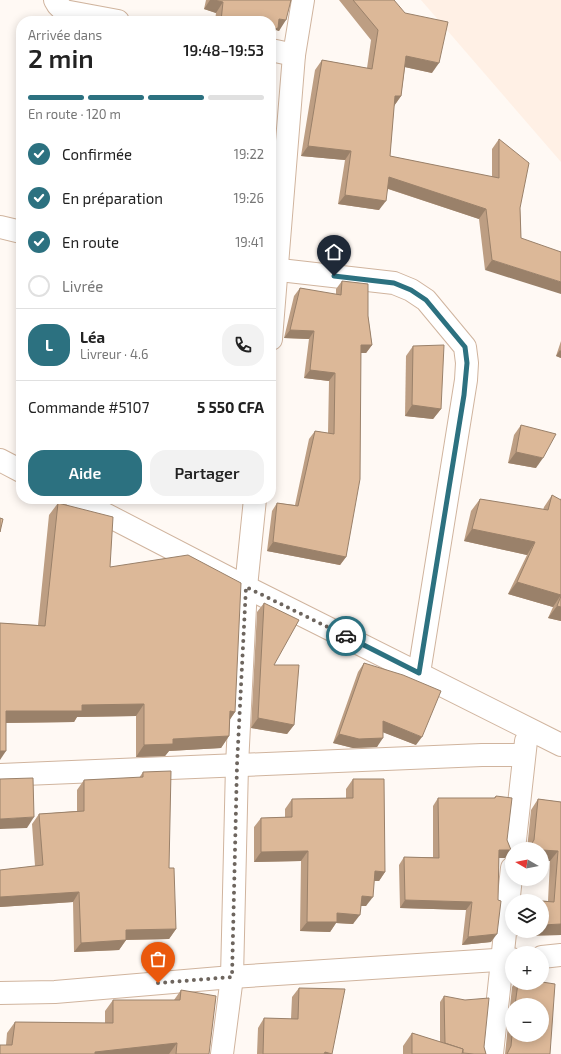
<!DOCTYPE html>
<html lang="fr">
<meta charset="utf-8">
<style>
body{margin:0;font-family:"Exo 2",sans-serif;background:#f2f2f2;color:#222;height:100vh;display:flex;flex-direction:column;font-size:15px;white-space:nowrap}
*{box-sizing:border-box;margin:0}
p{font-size:13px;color:#767676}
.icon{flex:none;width:22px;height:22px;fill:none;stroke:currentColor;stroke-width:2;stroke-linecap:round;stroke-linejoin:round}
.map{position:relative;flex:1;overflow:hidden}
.side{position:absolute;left:16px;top:16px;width:260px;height:488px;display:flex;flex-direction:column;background:#fff;border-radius:16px;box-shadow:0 2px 10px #0003}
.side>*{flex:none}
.needle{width:26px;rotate:279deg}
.controls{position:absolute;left:505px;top:842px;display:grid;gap:8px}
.controls a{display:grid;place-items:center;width:44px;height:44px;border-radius:50%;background:#fff;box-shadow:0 2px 10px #0003;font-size:20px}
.pin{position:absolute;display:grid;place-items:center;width:34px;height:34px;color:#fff;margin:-41px -17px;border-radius:50% 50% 50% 0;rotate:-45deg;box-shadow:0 0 4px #0007}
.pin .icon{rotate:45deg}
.courier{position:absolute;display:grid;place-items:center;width:40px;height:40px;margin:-20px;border:3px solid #2c7180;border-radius:50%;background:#fff;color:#222;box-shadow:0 1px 5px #0007}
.head em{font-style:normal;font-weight:600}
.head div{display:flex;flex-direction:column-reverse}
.head{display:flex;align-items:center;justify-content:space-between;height:68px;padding:0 12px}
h1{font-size:26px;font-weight:600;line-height:30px}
.bar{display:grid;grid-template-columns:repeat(4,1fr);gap:6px 4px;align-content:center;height:48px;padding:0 12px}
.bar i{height:5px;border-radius:3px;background:#e0e0e0}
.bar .selected{background:#2c7180}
.bar p{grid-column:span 4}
.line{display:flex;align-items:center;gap:10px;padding:0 12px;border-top:1px solid #e0e0e0}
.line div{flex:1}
.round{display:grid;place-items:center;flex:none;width:42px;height:42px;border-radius:16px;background:#f2f2f2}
ol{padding:0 12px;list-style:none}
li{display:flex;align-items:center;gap:12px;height:44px}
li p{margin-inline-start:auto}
li .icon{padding:4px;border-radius:50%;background:#2c7180;color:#fff;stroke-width:4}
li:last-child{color:#767676}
li i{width:22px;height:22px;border:2px solid #e0e0e0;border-radius:50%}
.primary-button{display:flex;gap:8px;margin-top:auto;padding:8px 12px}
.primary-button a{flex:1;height:46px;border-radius:16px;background:#2c7180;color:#fff;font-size:16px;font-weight:600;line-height:46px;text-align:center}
.primary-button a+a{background:#f2f2f2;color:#222}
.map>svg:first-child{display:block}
.built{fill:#fff0e5}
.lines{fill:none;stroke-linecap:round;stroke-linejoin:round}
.minor-casing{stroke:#d0b49e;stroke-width:24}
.minor{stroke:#fff;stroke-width:22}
.wall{fill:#bd9e83;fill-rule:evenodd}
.shaded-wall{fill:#9a816a}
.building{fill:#dcb898;stroke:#9a816a}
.done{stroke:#6d655e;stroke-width:4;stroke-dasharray:0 7.2}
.route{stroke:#2c7180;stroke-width:5}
</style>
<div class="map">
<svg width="561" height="1054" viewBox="0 0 561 1054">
<rect width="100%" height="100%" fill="#fff9f4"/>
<path class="built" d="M421,0h140v162z"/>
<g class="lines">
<g class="minor-casing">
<g id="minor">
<path d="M55,0l3,5 6,6 54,10"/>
<path d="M271,50l23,5"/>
<path d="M0,227l21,5"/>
<path d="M271,269l123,14 17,7 15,10 39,47 2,16 -1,17 -47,293"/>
<path d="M271,339l23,-284 9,-55"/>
<path d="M0,460l21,11"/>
<path d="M76,499l170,88 315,158"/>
<path d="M0,775l482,-20h42"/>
<path d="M514,849l12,-108"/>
<path d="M542,957l19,-2"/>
<path d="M0,993l55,-1 177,-15 280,-18"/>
<path d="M222,1054l10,-77 5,-212 9,-178 9,-88"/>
<path d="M492,1054l20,-186"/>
</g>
</g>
<use href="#minor" class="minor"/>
</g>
<g class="wall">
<path d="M206,0h85l-12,31 -3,-1 -5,7v-16h-56l1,-8 -12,-4z"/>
<path d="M339,0h55l38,73 -27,-6 -4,29 -7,10 -4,50 102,21v-28l7,-10 21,69 1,30 -36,32 -6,-51 -91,-30 -9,21 -41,-6 7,-44 -44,-4 14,-86 7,-10 45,8 4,-28z"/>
<path d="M342,281l26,35 4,29 -6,8h-5l-15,204 -6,8 -73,-14 5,-40 5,-8 18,2 14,-66 6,-8 13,2 1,-52 -25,-3 5,-39 -25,-1 10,-42 6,-8 36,7v-6z"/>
<path d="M561,341v17l-5,-2z"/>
<path d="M413,346l28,63 -8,10 -28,-3 1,-60z"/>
<path d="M521,425l15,43 -28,-5 6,-28z"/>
<path d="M552,495l8,5 1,-2v123l-13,-3 5,-11 -45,-13 19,-39 -63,-14 7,-30 9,-12 63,11 1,-3z"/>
<path d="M58,503l52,64 125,145 -5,7 -1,17 -8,12 -52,3 -4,5 -29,1v-41l-59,1 -3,5 -68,1 -6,-100 38,2 11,-110z"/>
<path d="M264,603l10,62 20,60 -7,9 -36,-6 6,-116z"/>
<path d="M364,663l52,82 -33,-13 -6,15 -24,1 -20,-5 25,-71z"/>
<path d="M143,772l26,96 7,61 -7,10 -43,1 -7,10 -45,2 -1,-50 -73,5v-37l35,-4 -3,-42 7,-10 38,-3v-21l7,-10 55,-2z"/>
<path d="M353,779l32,93 -6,9h-5l-8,25h-5l-8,18 -17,-1 -6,9 -30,-1 1,-70 -47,1v-35l7,-9 24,-1v-8l7,-10 54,-1v-9z"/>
<path d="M496,796l11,44 4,10 -6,8h-6l-8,84 -29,3 4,-35 -66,-2 -1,-43 5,-8h29v-51l5,-8h56z"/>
<path d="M538,799l23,3v133l-44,1 1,-5h24v-30h-15l1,-1 20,1 2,-40 -8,-12h-15l4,-39z"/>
<path d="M515,983h27l8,71h-45l7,-67zM512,1005h30l-30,30z"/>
<path d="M299,988l33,66h-75l1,-26 6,-10 27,1 1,-22z"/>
<path d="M181,990l28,64h-209l6,-9 1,-12 8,-11 90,1v-12l8,-11h61z"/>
<path d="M444,996l40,51 2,7h-83v-8l9,-13 28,9v-40z"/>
</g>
<g class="shaded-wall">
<path d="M210,0h4l9,2 -7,11 -12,-4z"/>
<path d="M279,19l7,1 -7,11 -3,-1 -5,7v-7z"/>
<path d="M406,56l33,7 -7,10 -32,-7z"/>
<path d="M395,96h6l-7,10z"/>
<path d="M308,146l43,5 -6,9 -44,-4z"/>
<path d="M389,177l97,32 -7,10 -96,-32z"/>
<path d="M345,195l41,6 -7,9 -41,-6z"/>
<path d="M492,260l69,22v12l-76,-24z"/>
<path d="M290,330l24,1 -5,8 -25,-1z"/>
<path d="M361,345h11l-6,8h-10z"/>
<path d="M560,350l1,1v7l-5,-2z"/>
<path d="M310,370l25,3 -6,8 -25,-3z"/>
<path d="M412,405l29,4 -8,10 -28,-3z"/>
<path d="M516,452l27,6 -7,10 -28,-5z"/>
<path d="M472,529l63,13 -8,13 -63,-14z"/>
<path d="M273,542l73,15 -6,8 -73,-14z"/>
<path d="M517,582l44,13 -8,12 -45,-13z"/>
<path d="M557,606l4,1v14l-13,-3z"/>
<path d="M144,704l-8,12 -59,1 -3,5 -74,1 6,-12 76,-6z"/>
<path d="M230,711l5,1 -8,12z"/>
<path d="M258,718l36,7 -7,9 -36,-6z"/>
<path d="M383,721l39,16 -6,8 -39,-15z"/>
<path d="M339,734l44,4 -6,9 -24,1 -20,-5z"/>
<path d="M229,736l-8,12 -52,3 -4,5 -29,1 8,-12 29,-6z"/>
<path d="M0,751h6l-6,9z"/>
<path d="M34,817l-7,11 -27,1v-10z"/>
<path d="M499,850h12l-6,8h-12z"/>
<path d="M542,850l16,1 -8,10h-8z"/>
<path d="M308,851l-7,10 -47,1 7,-10z"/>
<path d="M375,871l10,1 -6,9h-11z"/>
<path d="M79,892l-6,10 -73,5v-10z"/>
<path d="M362,896l11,1 -7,9h-11z"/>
<path d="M405,900l67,2 -6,8 -66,-2z"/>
<path d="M337,913l23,2 -7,9 -17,-1 -6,9 -30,-1 7,-9z"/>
<path d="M561,924v11l-44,1 4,-5h21v-6z"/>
<path d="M176,929l-7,10 -50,1 7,-10z"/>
<path d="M497,934l-6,8 -29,3 6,-8z"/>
<path d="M126,940l-7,10 -45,2 7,-9z"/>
<path d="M177,1043l-8,11h-76l2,-2z"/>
<path d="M325,1052l7,2h-9z"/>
</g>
<g class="building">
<path d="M214,0h77l-5,20 -7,-1 -1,9 -7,2v-9h-50l2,-19z"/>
<path d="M353,0h41l11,13 43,9 -9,41 -33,-7 -5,40h-6l-5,60 109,22v-39l30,24 -9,45 1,30 40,14v30l-69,-22 -6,-51 -97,-32 -3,24 -41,-6 6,-44 -43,-5 14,-86 50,9 6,-39z"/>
<path d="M271,48l3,4 -3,23z"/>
<path d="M342,281l26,3v32l4,29h-11l-1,134 -14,78 -73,-15 4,-39 21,3 17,-75 19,3 1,-61 -25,-3 4,-39 -24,-1 10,-42 41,7z"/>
<path d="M444,345l-3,64 -29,-4 1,-59z"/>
<path d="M521,425l35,9 -13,24 -27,-6z"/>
<path d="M552,495l9,5v95l-44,-13 18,-40 -63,-13 8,-30 68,11z"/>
<path d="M58,503l55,14 -3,50 78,-12 53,28 -6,129 -5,-1 -1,25 -56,3v5l-29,1v-41l-62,1v6h-76v40h-6v-128l45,3z"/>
<path d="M0,518l3,1 -3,13z"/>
<path d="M561,596v11l-4,-1z"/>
<path d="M264,603l35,17 -25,45h25l-5,60 -36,-7z"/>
<path d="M364,663l39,12 38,16 -19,46 -39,-16v17l-24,1 -20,-5z"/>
<path d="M171,771l-2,97h5l2,61 -50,1v10l-45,3 -2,-51 -79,5v-27l43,-5 -4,-51 45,-3v-31l59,-3v-5z"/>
<path d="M33,778l1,39 -34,2v-40z"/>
<path d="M353,779h31l1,93 -10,-1 -2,26 -11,-1 -2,19 -23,-2v9h-30l1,-71 -47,1v-34l31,-1v-18l61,-1z"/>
<path d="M496,796l16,2 -5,42 4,10h-12l-1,50 3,1 -4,33 -29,3 4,-35 -67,-2 -1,-43 35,1 -1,-60h57z"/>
<path d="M538,799l23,3v122l-19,1v-24h-15l1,-1 26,2 4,-51 -16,-1v-1h-14l6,-9z"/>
<path d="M542,982l13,2 -5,70h-43l4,-8 1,-11h30v-30h-27l3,-22h24z"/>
<path d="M299,988l46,1 -13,65 -7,-2 -1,2h-61l1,-36 34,1z"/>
<path d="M181,990l35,6 -7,58h-33l1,-11 -82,9v2h-95v-9h12l3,-23 98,1v-23h67z"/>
<path d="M444,996l21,4 24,-2 -5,49 2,7h-12l-11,-1v-4l-18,-6z"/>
<path d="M412,1033l51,16 -1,5h-50z"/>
</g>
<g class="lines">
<path class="done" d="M158,983l74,-6 5,-212 9,-178 100,49"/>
<path class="route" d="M334,276l60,7 17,7 15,10 39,47 2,16 -3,32 -45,278 -73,-37"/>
</g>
</svg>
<div class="controls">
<a><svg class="needle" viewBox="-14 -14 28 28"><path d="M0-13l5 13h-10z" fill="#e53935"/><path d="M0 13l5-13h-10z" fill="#767676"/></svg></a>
<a><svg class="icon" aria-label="layers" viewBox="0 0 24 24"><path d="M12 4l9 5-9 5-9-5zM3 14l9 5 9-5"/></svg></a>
<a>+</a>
<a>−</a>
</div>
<div class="pin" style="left:158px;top:983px;background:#ea580c"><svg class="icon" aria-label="bag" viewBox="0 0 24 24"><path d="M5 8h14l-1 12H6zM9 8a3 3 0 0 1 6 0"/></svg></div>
<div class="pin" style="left:334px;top:276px;background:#1f2937"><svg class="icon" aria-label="home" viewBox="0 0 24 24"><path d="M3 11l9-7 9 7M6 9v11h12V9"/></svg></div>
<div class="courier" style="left:346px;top:636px"><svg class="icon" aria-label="car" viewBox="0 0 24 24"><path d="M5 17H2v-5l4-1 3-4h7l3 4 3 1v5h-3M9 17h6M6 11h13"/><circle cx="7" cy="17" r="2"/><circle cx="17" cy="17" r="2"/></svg></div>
<section class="side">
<div class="head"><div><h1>2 min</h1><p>Arrivée dans</p></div><em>19:48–19:53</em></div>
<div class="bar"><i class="selected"></i><i class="selected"></i><i class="selected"></i><i></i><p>En route · 120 m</p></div>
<ol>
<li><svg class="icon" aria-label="check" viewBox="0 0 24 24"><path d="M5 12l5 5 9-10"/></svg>Confirmée<p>19:22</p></li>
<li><svg class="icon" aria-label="check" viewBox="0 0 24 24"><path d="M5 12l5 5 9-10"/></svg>En préparation<p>19:26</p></li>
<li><svg class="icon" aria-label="check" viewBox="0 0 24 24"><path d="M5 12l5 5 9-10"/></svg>En route<p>19:41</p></li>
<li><i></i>Livrée</li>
</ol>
<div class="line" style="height:72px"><b class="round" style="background:#2c7180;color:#fff">L</b><div><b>Léa</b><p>Livreur · 4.6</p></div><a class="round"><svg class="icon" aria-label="phone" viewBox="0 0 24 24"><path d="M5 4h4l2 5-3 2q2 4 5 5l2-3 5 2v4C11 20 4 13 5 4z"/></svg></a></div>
<div class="line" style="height:52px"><div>Commande #5107</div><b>5 550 CFA</b></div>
<div class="primary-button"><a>Aide</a><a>Partager</a></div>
</section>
</div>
